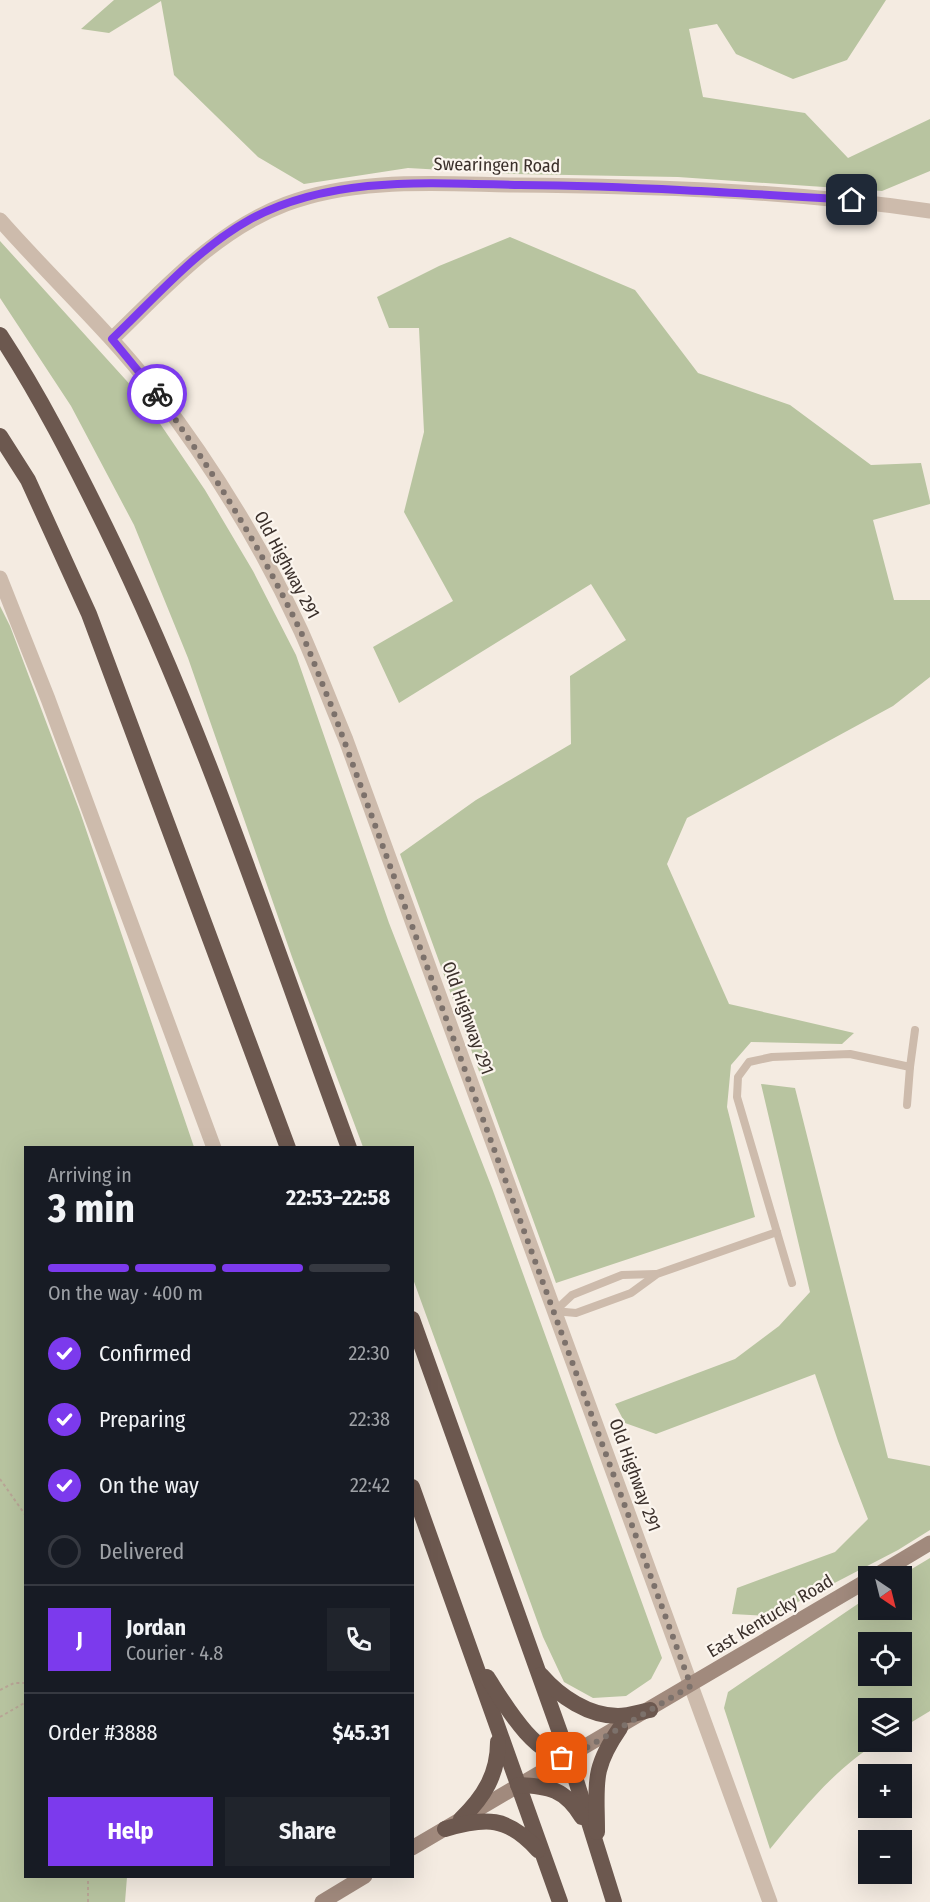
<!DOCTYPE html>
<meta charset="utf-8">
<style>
body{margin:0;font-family:"Fira Sans Condensed",sans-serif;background:#20242c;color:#f1f3f6;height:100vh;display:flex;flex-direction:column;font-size:22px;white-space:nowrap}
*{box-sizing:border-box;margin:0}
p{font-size:20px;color:#9ea1a6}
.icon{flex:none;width:33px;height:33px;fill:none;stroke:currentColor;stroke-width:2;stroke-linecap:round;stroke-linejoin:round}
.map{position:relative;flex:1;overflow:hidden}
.drawer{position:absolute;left:24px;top:1146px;width:390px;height:732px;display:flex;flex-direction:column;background:#171b24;border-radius:0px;box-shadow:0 6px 24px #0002}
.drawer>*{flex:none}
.needle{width:39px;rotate:145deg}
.fabs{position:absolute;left:858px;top:1566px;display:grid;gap:12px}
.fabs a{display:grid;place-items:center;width:54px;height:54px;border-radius:0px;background:#171b24;box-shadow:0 6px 24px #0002;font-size:30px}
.pin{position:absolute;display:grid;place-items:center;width:51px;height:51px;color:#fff;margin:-26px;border-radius:12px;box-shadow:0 3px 9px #0006}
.courier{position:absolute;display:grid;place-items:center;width:60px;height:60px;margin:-30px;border:4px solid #7c3aed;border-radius:50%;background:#fff;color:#222;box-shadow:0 2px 8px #0007}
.head em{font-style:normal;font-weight:700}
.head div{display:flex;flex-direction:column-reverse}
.head{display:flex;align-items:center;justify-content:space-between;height:102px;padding:0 24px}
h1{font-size:39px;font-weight:700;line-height:45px}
.bar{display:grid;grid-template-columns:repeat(4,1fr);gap:9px 6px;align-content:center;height:72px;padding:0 24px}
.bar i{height:8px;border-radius:4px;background:#363941}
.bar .selected{background:#7c3aed}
.bar p{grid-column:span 4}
.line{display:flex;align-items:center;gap:15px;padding:0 24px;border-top:2px solid #363941}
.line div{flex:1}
.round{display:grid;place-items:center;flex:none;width:63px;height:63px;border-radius:0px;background:#20242c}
ol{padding:0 24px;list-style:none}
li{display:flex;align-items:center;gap:18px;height:66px}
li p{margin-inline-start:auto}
li .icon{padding:6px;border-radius:50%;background:#7c3aed;color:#fff;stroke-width:4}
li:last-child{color:#9ea1a6}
li i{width:33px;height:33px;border:3px solid #363941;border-radius:50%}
.action{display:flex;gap:12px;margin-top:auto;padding:12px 24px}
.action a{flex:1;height:69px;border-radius:0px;background:#7c3aed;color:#fff;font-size:24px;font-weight:700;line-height:69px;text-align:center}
.action a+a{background:#20242c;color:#f1f3f6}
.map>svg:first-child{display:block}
.green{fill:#b8c4a0;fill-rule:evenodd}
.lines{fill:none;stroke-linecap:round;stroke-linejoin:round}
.path{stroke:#b9a596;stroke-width:2;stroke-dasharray:3 3;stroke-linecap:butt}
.service{stroke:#cdbbac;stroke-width:8}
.minor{stroke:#cdbbac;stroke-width:15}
.secondary{stroke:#a18a7d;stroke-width:15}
.trunk{stroke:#6c584f;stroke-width:16}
.done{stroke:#7c716b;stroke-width:6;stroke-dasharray:0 10.8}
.route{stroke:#7c3aed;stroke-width:8}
.labels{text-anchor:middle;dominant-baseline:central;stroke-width:4.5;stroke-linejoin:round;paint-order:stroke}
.street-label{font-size:18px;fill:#3b302b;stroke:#fbf5ee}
</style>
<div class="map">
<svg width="930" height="1902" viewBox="0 0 930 1902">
<rect width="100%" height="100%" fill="#f4ebe1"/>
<g class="green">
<path d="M114,0h772l-39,60 -54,19 -57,-25 -19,-30 -28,5 14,68 102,16 43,45 82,-39v52l-48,20 -204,-14 -163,-3 -107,-6 -104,16 -46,-27 -84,-82 -13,-74 -52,32 -28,-4z"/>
<path d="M510,237l125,53 63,83 92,32 81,60 50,-2 9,38v3l-57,16 21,80h36v77l-37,29 -206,112 -20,46 62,140 125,29 -12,11 -91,-2 -20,23 -4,42 28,110 -199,66 -156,-429 76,-54 95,-56 -1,-68 56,-36 -35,-56 -192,119 -26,-56 80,-46 -49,-89 20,-80 -5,-104h-30l-12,-31 62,-31z"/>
<path d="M0,241l144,159 61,90 48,81 43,84 93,268 103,265 170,470 -11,21 -25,17 -33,2 -29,-16 -21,-45 -130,-358 -1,-131 -49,-1 -71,-190 -104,-299 -54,-133 -63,-119 -71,-108z"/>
<path d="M0,606l10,20 70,186 114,335 -168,1v728l101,1 -2,25h-125z"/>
<path d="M761,1084l34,4 93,370 42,8v64l-32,20 -127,66 -39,-2 5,-26 98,-36 33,-33 -30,-78 -23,-67 -159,60 -31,-11 -10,-19 120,-45 44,-33 31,-34z"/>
<path d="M930,1558v153l-28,17v-20h-34v34h11c-44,26 -77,68 -109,107l-46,-141 4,-16 140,-95v13h34l-2,-34zM868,1642h34v34h-34z"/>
</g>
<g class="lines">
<g class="path">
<path d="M0,1479l26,37"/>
<path d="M0,1690l14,-7h12"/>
<path d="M0,1717l26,-15"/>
<path d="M88,1902v-26"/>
</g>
<g class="service">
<path d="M907,1105l3,-38"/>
<path d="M792,1283l-55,-186 1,-20 11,-15 23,-5 78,-3 60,13 5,-37"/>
<path d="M554,1311l22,2 55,-20 26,-19 120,-42"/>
<path d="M555,1311l17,-16 50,-20 34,-1"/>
</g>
<g class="minor">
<path d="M0,220c51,58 108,110 155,171 57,74 107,156 146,240 16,36 30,73 45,109l424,1162"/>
<path d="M112,339c53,-51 104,-109 174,-135 71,-27 154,-20 228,-19 139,1 279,6 416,26"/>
<path d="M0,578l48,121 166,449"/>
</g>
<g class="secondary">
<path d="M875,1576l55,-33"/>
<path d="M412,1848l456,-268"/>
<path d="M322,1902l43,-26"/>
</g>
<g class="trunk">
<path d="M0,335c40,61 73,126 105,191 98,200 167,413 244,622"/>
<path d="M0,436l28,44 61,134 199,534"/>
<path d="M412,1319l157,439 45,144"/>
<path d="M412,1487l148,415"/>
<path d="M541,1675c19,22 48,41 77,41 10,0 22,-4 32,-6"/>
<path d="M487,1677c17,26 47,80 82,81"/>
<path d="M518,1785c31,1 47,4 64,32"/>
<path d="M461,1819c23,-22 37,-45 37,-77"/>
<path d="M445,1829c41,-12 62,-13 93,21"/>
<path d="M597,1832c0,-49 -6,-62 23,-104"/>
</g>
</g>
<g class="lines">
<path class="done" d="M157,394c54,74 102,151 142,234 12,25 21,51 32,77l360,981 -122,72h-7"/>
<path class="route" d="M157,394l-45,-55c43,-41 85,-90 137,-119 82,-45 181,-37 271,-35 111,1 221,8 332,15"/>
</g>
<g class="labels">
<g class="street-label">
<text transform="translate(497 165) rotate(1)">Swearingen Road</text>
<text transform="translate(287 565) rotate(62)">Old Highway 291</text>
<text transform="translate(468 1018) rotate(70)">Old Highway 291</text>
<text transform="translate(635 1475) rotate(70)">Old Highway 291</text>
<text transform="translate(770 1616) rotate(-31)">East Kentucky Road</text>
</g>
</g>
</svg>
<div class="fabs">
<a><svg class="needle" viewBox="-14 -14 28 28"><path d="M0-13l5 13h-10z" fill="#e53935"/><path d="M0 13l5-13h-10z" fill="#9ea1a6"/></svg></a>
<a><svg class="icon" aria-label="locate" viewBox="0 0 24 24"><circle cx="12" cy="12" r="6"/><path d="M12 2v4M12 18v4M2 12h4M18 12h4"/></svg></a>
<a><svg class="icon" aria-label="layers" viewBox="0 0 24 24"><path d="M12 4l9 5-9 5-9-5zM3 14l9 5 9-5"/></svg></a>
<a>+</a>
<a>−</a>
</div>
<div class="pin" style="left:562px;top:1758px;background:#ea580c"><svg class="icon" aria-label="bag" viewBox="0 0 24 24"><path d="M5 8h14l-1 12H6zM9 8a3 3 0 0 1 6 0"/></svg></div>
<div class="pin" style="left:852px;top:200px;background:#1f2937"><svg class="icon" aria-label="home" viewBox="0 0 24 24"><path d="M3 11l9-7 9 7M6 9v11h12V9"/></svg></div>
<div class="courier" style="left:157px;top:394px"><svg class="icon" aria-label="bike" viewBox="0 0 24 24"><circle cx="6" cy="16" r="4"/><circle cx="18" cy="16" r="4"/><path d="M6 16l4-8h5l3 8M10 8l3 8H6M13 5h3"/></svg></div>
<section class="drawer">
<div class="head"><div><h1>3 min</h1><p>Arriving in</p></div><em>22:53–22:58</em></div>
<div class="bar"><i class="selected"></i><i class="selected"></i><i class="selected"></i><i></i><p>On the way · 400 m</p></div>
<ol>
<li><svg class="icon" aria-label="check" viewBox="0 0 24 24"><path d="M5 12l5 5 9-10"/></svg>Confirmed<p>22:30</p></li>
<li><svg class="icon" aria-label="check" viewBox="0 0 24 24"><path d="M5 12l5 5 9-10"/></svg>Preparing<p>22:38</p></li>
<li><svg class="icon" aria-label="check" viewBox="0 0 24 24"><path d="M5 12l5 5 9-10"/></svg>On the way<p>22:42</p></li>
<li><i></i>Delivered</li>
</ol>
<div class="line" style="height:108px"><b class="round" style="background:#7c3aed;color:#fff">J</b><div><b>Jordan</b><p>Courier · 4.8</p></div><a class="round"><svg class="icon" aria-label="phone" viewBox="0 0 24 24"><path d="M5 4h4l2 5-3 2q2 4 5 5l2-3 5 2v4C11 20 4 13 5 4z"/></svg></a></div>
<div class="line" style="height:78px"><div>Order #3888</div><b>$45.31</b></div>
<div class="action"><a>Help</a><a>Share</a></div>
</section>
</div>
